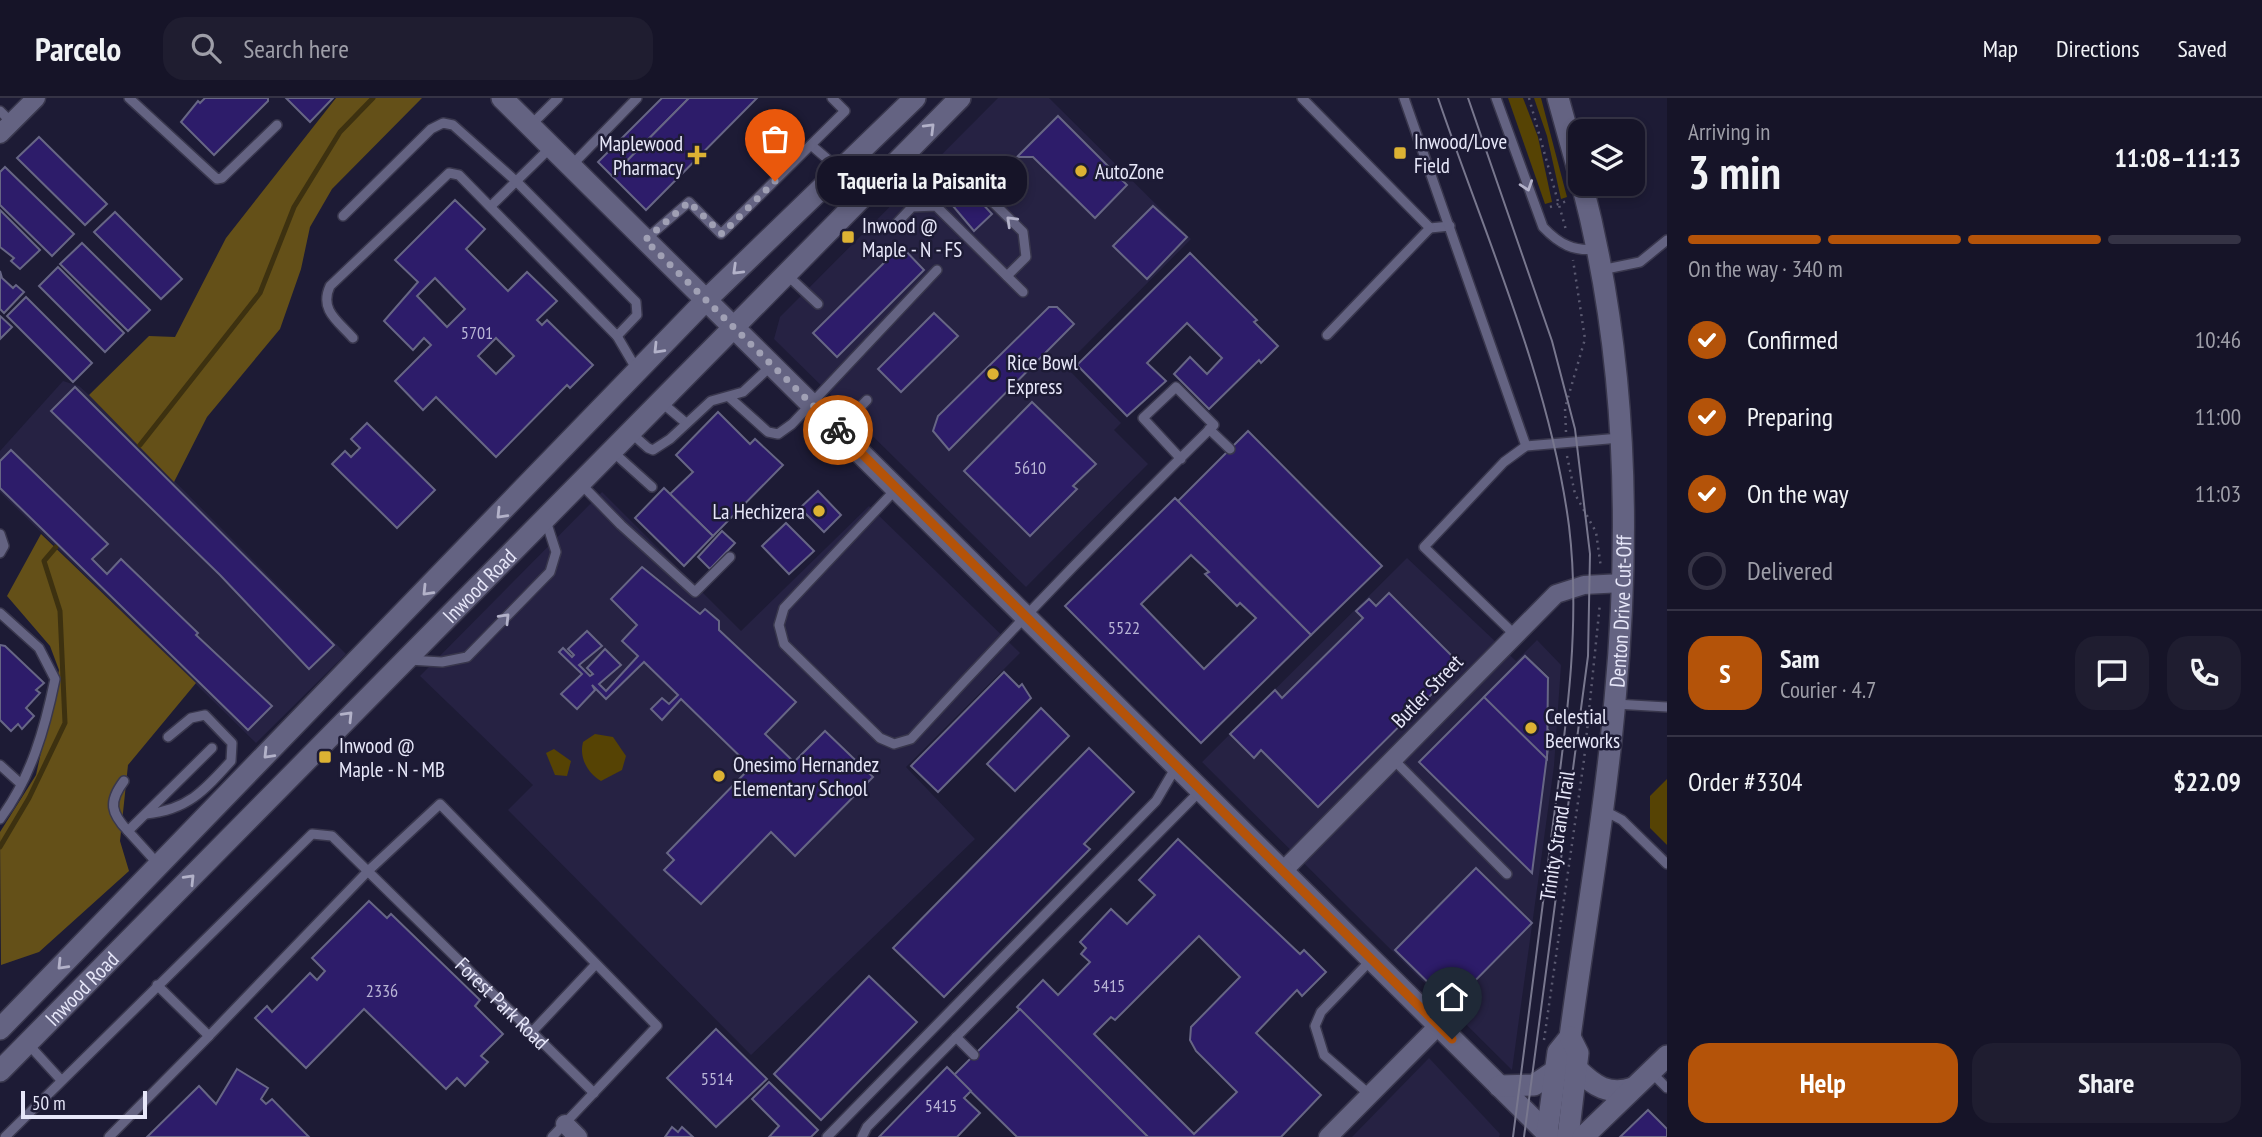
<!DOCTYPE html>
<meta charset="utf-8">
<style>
body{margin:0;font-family:"PT Sans Narrow",sans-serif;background:#1f1d30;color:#f1f3f6;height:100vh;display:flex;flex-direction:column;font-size:26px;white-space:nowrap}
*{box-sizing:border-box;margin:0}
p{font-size:23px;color:#9e9ea8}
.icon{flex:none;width:38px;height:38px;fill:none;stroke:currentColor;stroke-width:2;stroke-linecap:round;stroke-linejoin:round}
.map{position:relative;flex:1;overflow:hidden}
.side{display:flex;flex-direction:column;background:#161428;width:595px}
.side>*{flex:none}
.fabs{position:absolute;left:1568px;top:21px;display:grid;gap:14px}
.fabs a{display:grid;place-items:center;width:77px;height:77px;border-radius:14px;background:#161428;box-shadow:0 4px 10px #0003,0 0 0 2px #353345;font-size:35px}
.scale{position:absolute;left:21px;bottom:18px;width:126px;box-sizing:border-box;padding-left:7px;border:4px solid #e7e7f9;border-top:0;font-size:19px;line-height:24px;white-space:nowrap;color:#e7e7f9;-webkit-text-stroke:5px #1d1b35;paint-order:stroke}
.pin{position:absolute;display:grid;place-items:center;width:60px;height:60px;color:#fff;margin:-72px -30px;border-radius:50% 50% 50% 0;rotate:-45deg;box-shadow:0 0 7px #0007}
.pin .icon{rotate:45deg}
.courier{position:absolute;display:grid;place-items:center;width:70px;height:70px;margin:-35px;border:5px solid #b45309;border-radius:50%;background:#fff;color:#222;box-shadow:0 2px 9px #0007}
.bubble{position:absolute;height:49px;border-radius:21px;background:#161428;box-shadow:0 4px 10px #0003,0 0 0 2px #353345;font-size:23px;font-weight:600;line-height:49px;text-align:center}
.overview em{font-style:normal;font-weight:600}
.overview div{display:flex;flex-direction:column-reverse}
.overview{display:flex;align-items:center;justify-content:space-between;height:119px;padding:0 21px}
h1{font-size:46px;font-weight:600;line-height:52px}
.bar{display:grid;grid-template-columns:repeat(4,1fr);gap:10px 7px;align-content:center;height:84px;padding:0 21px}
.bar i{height:9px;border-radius:5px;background:#353345}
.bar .selected{background:#b45309}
.bar p{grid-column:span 4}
.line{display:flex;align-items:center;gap:18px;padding:0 21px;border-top:2px solid #353345}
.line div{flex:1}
.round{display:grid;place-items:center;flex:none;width:74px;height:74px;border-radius:21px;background:#1f1d30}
ol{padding:0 21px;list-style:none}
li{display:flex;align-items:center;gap:21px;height:77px}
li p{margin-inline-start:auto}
li .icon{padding:7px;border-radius:50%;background:#b45309;color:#fff;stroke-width:4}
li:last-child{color:#9e9ea8}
li i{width:38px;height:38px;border:4px solid #353345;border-radius:50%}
.cta{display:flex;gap:14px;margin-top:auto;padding:14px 21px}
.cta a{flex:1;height:80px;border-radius:21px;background:#b45309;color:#fff;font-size:28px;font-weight:600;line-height:80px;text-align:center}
.cta a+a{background:#1f1d30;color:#f1f3f6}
header{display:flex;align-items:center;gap:42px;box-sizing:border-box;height:98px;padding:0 35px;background:#161428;border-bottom:2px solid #353345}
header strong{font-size:33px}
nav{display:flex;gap:38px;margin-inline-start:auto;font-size:24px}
.search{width:490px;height:63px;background:#1f1d30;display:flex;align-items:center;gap:18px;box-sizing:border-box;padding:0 24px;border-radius:21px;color:#9e9ea8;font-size:26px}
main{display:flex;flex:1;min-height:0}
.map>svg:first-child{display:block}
.built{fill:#262243}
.green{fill:#564304}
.forest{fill:#645018}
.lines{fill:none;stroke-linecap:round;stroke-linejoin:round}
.stream{stroke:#3d3110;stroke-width:5}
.building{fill:#2d1c6a;stroke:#676685;stroke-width:2;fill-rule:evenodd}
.lane-casing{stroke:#39374d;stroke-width:12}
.street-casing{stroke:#39374d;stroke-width:21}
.secondary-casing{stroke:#39374d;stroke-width:24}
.path{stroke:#5b5a71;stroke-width:2.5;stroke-dasharray:2 5;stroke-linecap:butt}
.lane{stroke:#646382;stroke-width:9}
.street{stroke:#646382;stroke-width:18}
.secondary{stroke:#646382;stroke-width:21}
.tram{stroke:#78778e;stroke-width:2}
.oneway{stroke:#b3b2c9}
.done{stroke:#a0a0b4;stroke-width:7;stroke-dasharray:0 12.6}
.route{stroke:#b45309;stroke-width:9}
.poi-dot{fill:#dcb233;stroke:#1d1b35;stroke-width:2.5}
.labels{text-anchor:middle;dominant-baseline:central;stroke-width:5;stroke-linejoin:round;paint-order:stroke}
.number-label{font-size:18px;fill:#b8b4d5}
.poi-label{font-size:21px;fill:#e7e7f9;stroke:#1d1b35;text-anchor:start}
.street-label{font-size:21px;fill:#e7e7f9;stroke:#1d1b35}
</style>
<header>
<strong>Parcelo</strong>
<div class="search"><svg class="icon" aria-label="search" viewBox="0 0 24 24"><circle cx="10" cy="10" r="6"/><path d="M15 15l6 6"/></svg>Search here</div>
<nav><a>Map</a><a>Directions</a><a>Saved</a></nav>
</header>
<main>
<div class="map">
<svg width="1667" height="1039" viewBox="0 0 1667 1039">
<rect width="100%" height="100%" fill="#1d1b35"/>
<g class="built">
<path d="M998,0h51l142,141 -126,127 56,57 -7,7 34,34 -122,123 -252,-248 6,-22z"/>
<path d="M63,283l16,5 10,9 257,259 -90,89 -256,-251v-41z"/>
<path d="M602,394l139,139 128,-125 151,147 -114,114 69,72 -224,216 -243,-245 25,-25 -113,-109z"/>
<path d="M1407,460l109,103 21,-21 24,25 -7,101 -42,304 -310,-308z"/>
<path d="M1429,960l71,76 -1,3h-147z"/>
</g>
<g class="green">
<path d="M1508,0h15l15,39 14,65 -7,2z"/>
<path d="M1534,0h7l26,99 -6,2 -14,-63z"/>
<path d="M595,636l18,3 13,19 -4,14 -21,11c-14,-8 -22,-24 -18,-39z"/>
<path d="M554,651l17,12 -4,15 -12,-1 -9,-22z"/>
<path d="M1667,681v66l-17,-17v-32z"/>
</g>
<g class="forest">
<path d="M336,0h86l-90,91 -22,38 -9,42 -21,60 -73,88 -33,65 -85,-87 60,-59 26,1 51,-99z"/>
<path d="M41,436l155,149 -68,82 -8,76 9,30 -90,81 -38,13 -1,-133 36,-57 23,-105 -9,-24 -43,-50z"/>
</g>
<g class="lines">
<g class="stream">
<path d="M140,347l120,-152 34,-86 46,-75 33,-34"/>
<path d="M0,749l29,-49 36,-75 -5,-112 -16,-50 12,-14"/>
</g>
</g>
<g class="building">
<path d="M205,0h63v3l-54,54 -33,-33 17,-21 2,2z"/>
<path d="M286,0h47l-23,24z"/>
<path d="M662,0h27l-77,78 -14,-14z"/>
<path d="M689,0h68l-111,112 -34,-34z"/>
<path d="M1058,18l69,69 -32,33 -62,-61h-16z"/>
<path d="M39,39l68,67 -22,21 -68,-67z"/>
<path d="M773,43l16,15 -9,9 -16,-15z"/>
<path d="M5,69l69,67 -22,22 -52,-51v-33z"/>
<path d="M969,92l11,7 -2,2 14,15 -18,17 -21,-25z"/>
<path d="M455,102l30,29 -19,20 42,42 19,-19 30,29 -20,19 5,5 5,-5 46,45 -23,23 -3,-3 -71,72 -60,-60 -13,13 -28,-29 36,-36 -7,-7 -11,12 -29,-29 34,-39 -23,-22zM435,180l30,31 -18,18 -30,-31zM496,240l18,18 -18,18 -18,-18z"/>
<path d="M1153,108l34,31 -40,42 -34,-33z"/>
<path d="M0,112l40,40 -20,19 -9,-8 3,-3 -14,-11z"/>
<path d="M115,114l67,67 -21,20 -67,-67z"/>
<path d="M82,145l68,67 -22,21 -68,-67z"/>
<path d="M901,148l23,24 -87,87 -24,-24z"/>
<path d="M1190,155l67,67 -3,2 24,24 -17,17 -2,-3 -50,49 -35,-35 16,-17 17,17 15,-16 -35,-35 -40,40 19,18 -39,35 -50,-51z"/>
<path d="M58,169l66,66 -19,19 -66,-66z"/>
<path d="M0,173l2,7 11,10 3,-3 8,7 -20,21 -4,-4z"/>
<path d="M26,199l66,66 -19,19 -66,-66z"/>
<path d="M1049,209h8l17,17 -125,126 -16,-19 5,-15z"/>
<path d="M934,215l24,23 -57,56 -23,-23z"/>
<path d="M0,218l12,11 -12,12z"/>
<path d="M75,289l259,258 -25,24 -89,-94 -169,-164z"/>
<path d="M1032,304l64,62 -23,22 4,3 -47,47 -66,-65z"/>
<path d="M718,314l32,32 5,-5 28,26 -70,71 -43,-42 23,-22 -17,-17z"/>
<path d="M367,325l68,67 -38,38 -65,-64 13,-13 6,6 9,-9 -9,-9z"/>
<path d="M1248,333l134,135 -71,69 -133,-134z"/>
<path d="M11,352l97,94 -16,15 15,15 14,-15 77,74 -2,2 76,71 -24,24 -248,-242v-27z"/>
<path d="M664,390l49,48 -29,30 -49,-48z"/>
<path d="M818,393l23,24 -17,17 -24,-24z"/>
<path d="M1175,400l136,137 -110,108 -136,-137zM1191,457l18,17 -4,2 32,32 3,-3 16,15 -52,51 -63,-65z"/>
<path d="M786,425l28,28 -25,23 -27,-28z"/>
<path d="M722,433l13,12 -25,26 -12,-12z"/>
<path d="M642,469l58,47 5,-5 14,12v9l77,72 -31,32 29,28 31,-31 48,46 -78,79 -24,-24 -70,72 -37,-34 10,-10 -7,-7 84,-86 -70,-68 -19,21 -11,-11 11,-11 7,6 9,-9 -34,-33 -38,37 -14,-14 3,5 -18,19 -16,-15 21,-20 -23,-22 4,-4 9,9 2,-2 -6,-6 19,-18 15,15 -23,19 11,11 3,-2 -6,-6 18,-19 16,16 -22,19 7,7 32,-35 -16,-15 15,-16 -26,-26z"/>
<path d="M1389,495l72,72 -143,142 -57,-57 -7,8 -24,-24 45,-44 7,8 81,-80 -7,-7 13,-12 7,7z"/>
<path d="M0,547l5,1 39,37 -8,7 4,3 -14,15 8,8 -12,13 -4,-5 -7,7 -11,-11z"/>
<path d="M1525,558l23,22 -25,26 27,28 -18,141 -113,-111z"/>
<path d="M1525,558l23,22 -1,81 -63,-62z"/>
<path d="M1004,574l15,15 3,-3 9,14 -93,94 -27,-26z"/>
<path d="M1041,610l28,28 -54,55 -28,-27z"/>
<path d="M1089,650l45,44 -50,52 6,5 -146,148 -51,-49z"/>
<path d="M1178,741l122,115 4,-4 22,22 -24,24 -5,-6 -41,43 65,62 -40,42h-133l-131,-130 26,-27 15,15 32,-33 -9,-8 5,-6 -6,-6 31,-33 16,15 28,-29 -16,-15zM1199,838l41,41 -49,50 -1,13 6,11 41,41 -43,42 -100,-100 17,-17 4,3z"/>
<path d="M1476,770l56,55 -81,82 -56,-55z"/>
<path d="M369,803l18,17 4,-4 89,86 -5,6 28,28 -22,22 7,6 -23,24 -8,-8 -11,11 -82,-80 -58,59 -51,-50 12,-12 5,6 38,-39 7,7 8,-9 -13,-13z"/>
<path d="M869,878l48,46 -96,98 -47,-46z"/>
<path d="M1020,911l128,128h-131l-63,-62z"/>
<path d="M716,931l51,50 -51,48 -49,-49z"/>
<path d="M947,969l24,24 -7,7 16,15 -23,24h-78z"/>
<path d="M237,971l31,19 -7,11 5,5 6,-5 37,38h-162l52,-51 17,18z"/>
<path d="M769,984l49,48 -7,7h-42l10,-11 -27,-27z"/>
<path d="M1648,1012l19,19v8h-47z"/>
<path d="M672,1029l6,5 4,-5 11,10h-28z"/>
</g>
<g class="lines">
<g class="lane-casing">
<g id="lane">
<path d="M129,0l88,81 5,-1 55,-53"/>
<path d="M1302,0l128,130 20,-2"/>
<path d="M1404,0l122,348"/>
<path d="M1496,0l47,129c16,17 31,25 54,22"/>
<path d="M0,13l12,12"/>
<path d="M530,28l28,-28"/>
<path d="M811,47l28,24"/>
<path d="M572,67l65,-67"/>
<path d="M962,74l61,60 3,25 -19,19"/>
<path d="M491,108l60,-59"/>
<path d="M343,118l88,-87 12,-6 10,2 64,57 119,120 1,13 -20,21 -158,-161 -10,-2 -119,113c-11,24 8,35 23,52"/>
<path d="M895,127l17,-18 24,-1 87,86"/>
<path d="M646,141l43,-37 32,32 124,-123 -13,-13"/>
<path d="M1601,172l39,-8 27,-22"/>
<path d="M786,176l32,30"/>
<path d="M1327,237l103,-107"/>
<path d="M617,238l20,34"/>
<path d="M729,299l39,35 10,2 14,-10 145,-154"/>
<path d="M661,304l25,21"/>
<path d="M1209,331l21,20"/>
<path d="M838,332l29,-30"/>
<path d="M631,335l17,15 5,2 17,-11 41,-38 32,-9 28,-26"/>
<path d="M612,353l40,36"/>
<path d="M580,385l41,42 74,67 35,-35"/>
<path d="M897,390l-113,120 -5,17 5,19 96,94 14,6 17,-5c98,-107 199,-212 303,-314l-38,-38 -33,31 38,41"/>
<path d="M0,436l4,12 -4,7"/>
<path d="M0,515l39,35 16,31c-10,49 -24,99 -55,140"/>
<path d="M1514,536l-90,-87 80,-85 22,-16 94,-8"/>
<path d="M409,562l33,2 25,-5 83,-85 6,-20 -10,-31"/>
<path d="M1615,606l52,3"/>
<path d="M1393,661l114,115"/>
<path d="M0,667l21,19"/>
<path d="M124,683c-16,21 -13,32 4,50"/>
<path d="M1603,712l19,10 45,44"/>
<path d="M146,716c41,-4 58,-23 85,-53l1,-18 -27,-28 -14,3 -23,19"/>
<path d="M158,766l-30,-33 84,-83"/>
<path d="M531,935l65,-69"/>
<path d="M209,938l159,-165 72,-67 217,222 -105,111"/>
<path d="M956,939l18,18"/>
<path d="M29,947l32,35"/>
<path d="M1652,975l15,15"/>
<path d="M1370,997l-46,-40 -9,-29 6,-14 50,-52"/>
<path id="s1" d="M5,1039l307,-303 20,2 262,257"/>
<path d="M109,1039l100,-101 -52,-51"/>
<path d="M827,1039l329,-336 20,-34"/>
<path d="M862,1039l5,-10 333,-336"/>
</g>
</g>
<g class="street-casing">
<g id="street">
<path d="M0,36l36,-36"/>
<path d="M1283,773l273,-277 28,-9 39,-2"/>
<path d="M565,1026l13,13"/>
<path d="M1328,1039l110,-111"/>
</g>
</g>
<g class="secondary-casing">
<g id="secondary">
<path d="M502,0l1049,1039"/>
<path d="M1558,0l22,79"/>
<path d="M0,931l706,-729 209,-202"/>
<path d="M1577,971c17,17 32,27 56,19"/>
<path id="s2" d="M0,973l960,-973"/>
<path d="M1499,988l35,-1 21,-14"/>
<path id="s3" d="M1547,1035l11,-81 12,-15c15,-112 35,-224 45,-337 16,-170 11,-350 -33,-516"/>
<path d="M1568,1039l10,-84 -8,-16"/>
<path d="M1583,1039l84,-81"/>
</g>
</g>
<g class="path">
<path d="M1529,0l37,132"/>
<path d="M1550,109l17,-6"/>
<path d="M1566,334l-1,-24 20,-69 -12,-79"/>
<path d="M1567,358l8,38 21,38 5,36"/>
<path d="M1544,942l40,-280 16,-157"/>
</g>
<use href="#lane" class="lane"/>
<use href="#street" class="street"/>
<use href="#secondary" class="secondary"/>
<g class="tram">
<path d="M1438,0c47,138 112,283 131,428 12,99 -3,200 -16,298 -13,105 -27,209 -40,313"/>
<path d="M1468,0l84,243 23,88 15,125 -2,102 -64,481"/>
</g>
</g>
<defs><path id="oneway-chevron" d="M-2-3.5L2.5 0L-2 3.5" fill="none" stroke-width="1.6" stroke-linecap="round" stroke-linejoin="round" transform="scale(1.75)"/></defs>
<g class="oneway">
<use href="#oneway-chevron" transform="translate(930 30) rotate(-45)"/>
<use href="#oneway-chevron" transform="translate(1527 88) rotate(71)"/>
<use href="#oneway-chevron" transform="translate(1011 123) rotate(-136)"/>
<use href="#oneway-chevron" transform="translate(737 172) rotate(136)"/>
<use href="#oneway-chevron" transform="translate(658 251) rotate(134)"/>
<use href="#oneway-chevron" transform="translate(501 416) rotate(134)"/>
<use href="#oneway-chevron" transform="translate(427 493) rotate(134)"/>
<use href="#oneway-chevron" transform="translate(505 520) rotate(-46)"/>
<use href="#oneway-chevron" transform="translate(348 618) rotate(-46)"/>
<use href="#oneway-chevron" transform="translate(268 656) rotate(134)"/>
<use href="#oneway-chevron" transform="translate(190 781) rotate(-46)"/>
<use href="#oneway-chevron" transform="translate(62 867) rotate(134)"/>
</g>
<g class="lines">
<path class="done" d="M775,83l-53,53 -33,-32 -44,38 193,190"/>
<path class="route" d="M838,332l614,609"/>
</g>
<g class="poi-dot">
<rect x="1393" y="48" width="14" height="14" rx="3.5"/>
<path d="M693.5 46.5h7v7h7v7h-7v7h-7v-7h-7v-7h7z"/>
<circle cx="1081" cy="73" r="7"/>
<rect x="841" y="132" width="14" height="14" rx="3.5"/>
<circle cx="993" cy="276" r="7"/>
<circle cx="819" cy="413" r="7"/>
<circle cx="1531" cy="630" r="7"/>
<rect x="318" y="652" width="14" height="14" rx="3.5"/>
<circle cx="719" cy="678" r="7"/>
</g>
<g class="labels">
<g class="number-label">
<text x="477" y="234">5701</text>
<text x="1030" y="369">5610</text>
<text x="1124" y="529">5522</text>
<text x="1109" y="887">5415</text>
<text x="382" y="892">2336</text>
<text x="717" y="980">5514</text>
<text x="941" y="1007">5415</text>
</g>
<g class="poi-label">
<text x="1414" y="43">Inwood/Love<tspan x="1414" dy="24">Field</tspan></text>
<text x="683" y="45" text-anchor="end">Maplewood<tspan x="683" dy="24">Pharmacy</tspan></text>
<text x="1095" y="73">AutoZone</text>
<text x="862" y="127">Inwood @<tspan x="862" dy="24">Maple - N - FS</tspan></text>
<text x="1007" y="264">Rice Bowl<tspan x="1007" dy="24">Express</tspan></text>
<text x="805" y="413" text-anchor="end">La Hechizera</text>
<text x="1545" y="618">Celestial<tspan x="1545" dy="24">Beerworks</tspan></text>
<text x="339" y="647">Inwood @<tspan x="339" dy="24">Maple - N - MB</tspan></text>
<text x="733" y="666">Onesimo Hernandez<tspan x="733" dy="24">Elementary School</tspan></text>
</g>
<g class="street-label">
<text stroke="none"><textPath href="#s2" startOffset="682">Inwood Road</textPath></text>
<text stroke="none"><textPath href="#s3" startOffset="530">Denton Drive Cut-Off</textPath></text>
<text transform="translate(1427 593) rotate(-46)">Butler Street</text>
<text transform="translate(1557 738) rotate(-81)">Trinity Strand Trail</text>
<text stroke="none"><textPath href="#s2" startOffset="116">Inwood Road</textPath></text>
<text stroke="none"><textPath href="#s1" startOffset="690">Forest Park Road</textPath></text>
</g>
</g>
</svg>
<div class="fabs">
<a><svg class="icon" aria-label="layers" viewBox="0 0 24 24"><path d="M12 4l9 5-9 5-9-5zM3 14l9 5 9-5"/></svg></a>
</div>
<div class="scale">50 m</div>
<div class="pin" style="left:775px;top:83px;background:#ea580c"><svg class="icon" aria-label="bag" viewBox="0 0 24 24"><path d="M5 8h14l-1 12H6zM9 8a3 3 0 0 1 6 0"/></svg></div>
<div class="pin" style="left:1452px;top:941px;background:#1f2937"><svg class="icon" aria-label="home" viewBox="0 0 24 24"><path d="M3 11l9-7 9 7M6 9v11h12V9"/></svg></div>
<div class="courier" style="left:838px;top:332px"><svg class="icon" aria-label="bike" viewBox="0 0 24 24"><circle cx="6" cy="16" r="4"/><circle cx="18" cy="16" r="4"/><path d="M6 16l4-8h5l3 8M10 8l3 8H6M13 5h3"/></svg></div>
<div class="bubble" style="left:817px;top:58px;width:210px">Taqueria la Paisanita</div>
</div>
<section class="side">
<div class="overview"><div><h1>3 min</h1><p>Arriving in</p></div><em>11:08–11:13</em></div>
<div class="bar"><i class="selected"></i><i class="selected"></i><i class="selected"></i><i></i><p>On the way · 340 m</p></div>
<ol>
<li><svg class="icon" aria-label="check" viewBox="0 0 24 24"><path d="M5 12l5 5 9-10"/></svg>Confirmed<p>10:46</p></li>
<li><svg class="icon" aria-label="check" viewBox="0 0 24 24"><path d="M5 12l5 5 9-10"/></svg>Preparing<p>11:00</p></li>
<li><svg class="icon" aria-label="check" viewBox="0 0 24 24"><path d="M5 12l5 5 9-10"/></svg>On the way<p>11:03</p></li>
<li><i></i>Delivered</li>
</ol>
<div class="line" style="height:126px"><b class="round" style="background:#b45309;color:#fff">S</b><div><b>Sam</b><p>Courier · 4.7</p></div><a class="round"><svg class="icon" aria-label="chat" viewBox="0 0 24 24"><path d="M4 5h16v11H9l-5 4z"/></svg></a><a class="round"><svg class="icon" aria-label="phone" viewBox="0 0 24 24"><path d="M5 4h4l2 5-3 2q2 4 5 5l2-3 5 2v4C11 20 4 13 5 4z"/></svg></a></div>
<div class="line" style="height:91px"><div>Order #3304</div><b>$22.09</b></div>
<div class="cta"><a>Help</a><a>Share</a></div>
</section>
</main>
